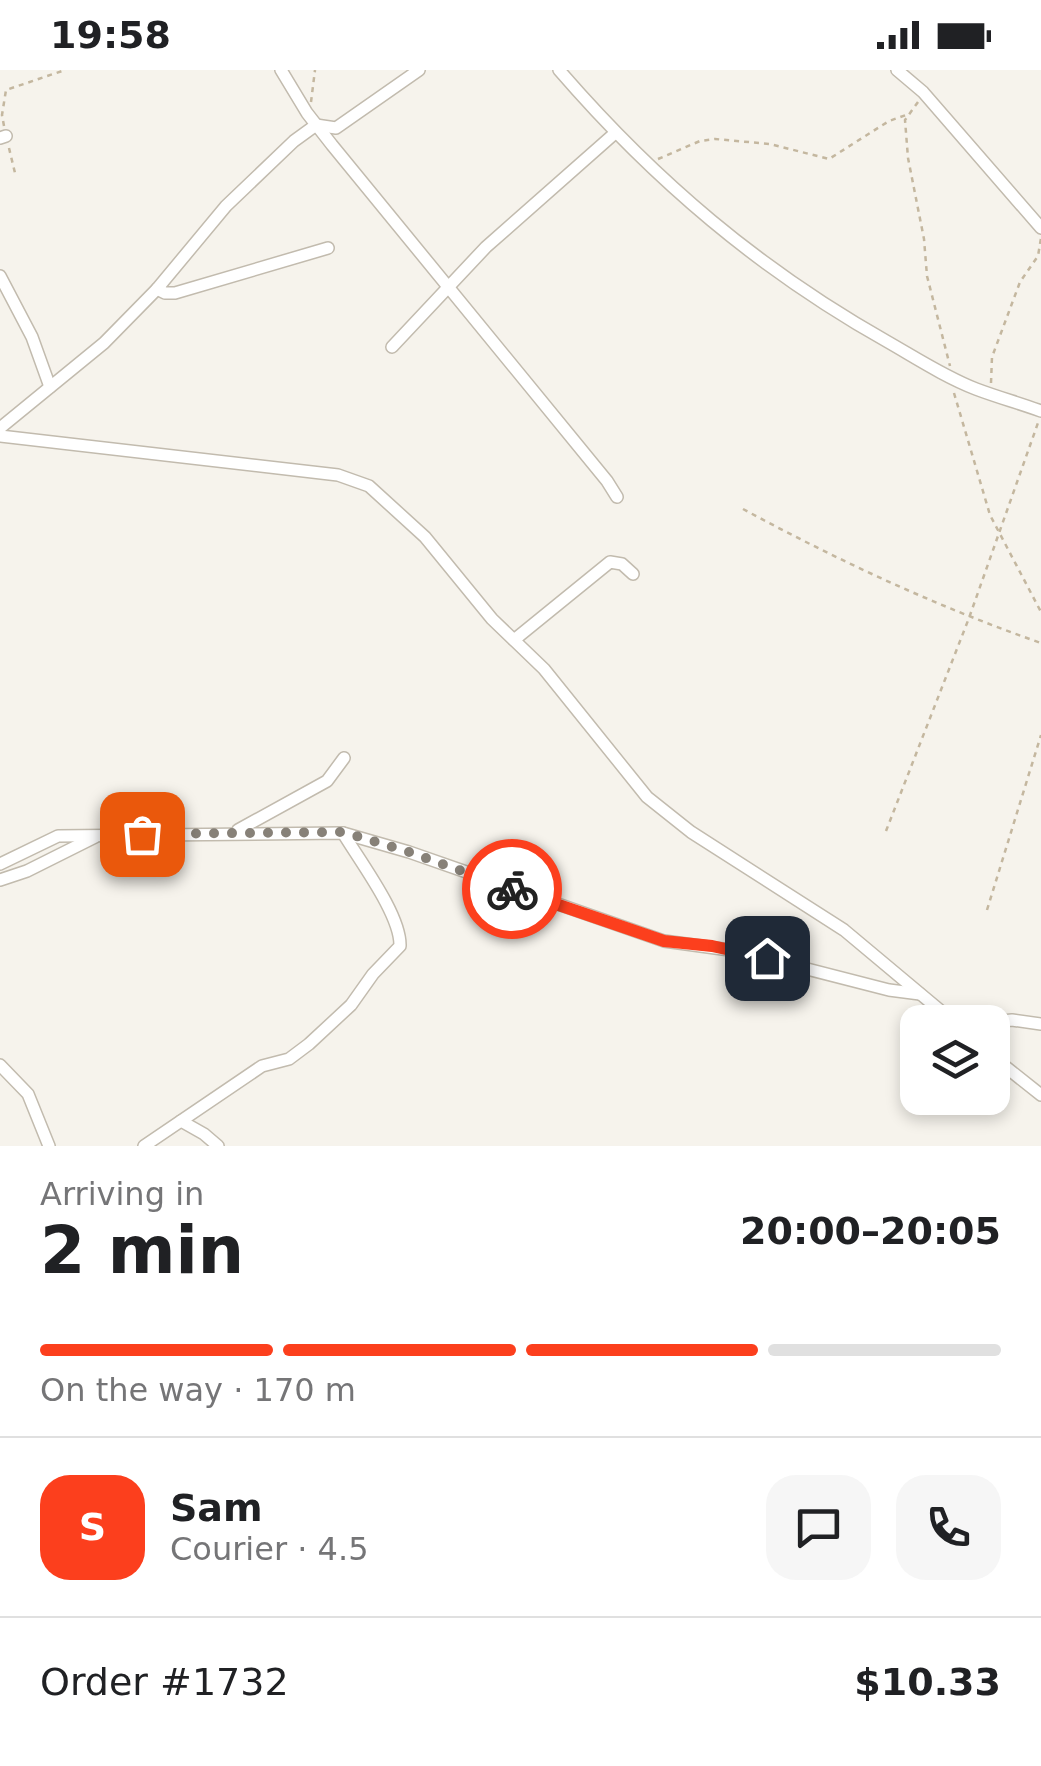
<!DOCTYPE html>
<meta charset="utf-8">
<style>
body{margin:0;font-family:"DejaVu Sans",sans-serif;background:#f6f6f6;color:#202124;height:100vh;display:flex;flex-direction:column;font-size:38px;white-space:nowrap}
*{box-sizing:border-box;margin:0}
p{font-size:32px;color:#757577}
.icon{flex:none;width:55px;height:55px;fill:none;stroke:currentColor;stroke-width:2;stroke-linecap:round;stroke-linejoin:round}
.map{position:relative;height:1076px;overflow:hidden}
.drawer{display:flex;flex-direction:column;background:#fff;flex:1}
.drawer>*{flex:none}
.tools{position:absolute;left:900px;top:935px;display:grid;gap:20px}
.tools a{display:grid;place-items:center;width:110px;height:110px;border-radius:20px;background:#fff;box-shadow:0 5px 15px #0003;font-size:50px}
.pin{position:absolute;display:grid;place-items:center;width:85px;height:85px;color:#fff;margin:-42px;border-radius:20px;box-shadow:0 5px 15px #0006}
.courier{position:absolute;display:grid;place-items:center;width:100px;height:100px;margin:-50px;border:8px solid #fc3f1d;border-radius:50%;background:#fff;color:#222;box-shadow:0 2px 12px #0007}
.summary em{font-style:normal;font-weight:700}
.summary div{display:flex;flex-direction:column-reverse}
.summary{display:flex;align-items:center;justify-content:space-between;height:170px;padding:0 40px}
h1{font-size:65px;font-weight:700;line-height:75px}
.bar{display:grid;grid-template-columns:repeat(4,1fr);gap:15px 10px;align-content:center;height:120px;padding:0 40px}
.bar i{height:12px;border-radius:8px;background:#e0e0e0}
.bar .on{background:#fc3f1d}
.bar p{grid-column:span 4}
.line{display:flex;align-items:center;gap:25px;padding:0 40px;border-top:2px solid #e0e0e0}
.line div{flex:1}
.round{display:grid;place-items:center;flex:none;width:105px;height:105px;border-radius:30px;background:#f6f6f6}
.status{display:flex;justify-content:space-between;align-items:center;height:70px;padding:0 50px;background:#fff;direction:ltr}
.status svg{height:28px;fill:currentColor}
.map>svg:first-child{display:block}
.lines{fill:none;stroke-linecap:round;stroke-linejoin:round}
.minor-casing{stroke:#c2bbae;stroke-width:14}
.path{stroke:#c4b79f;stroke-width:2.5;stroke-dasharray:5 5;stroke-linecap:butt}
.minor{stroke:#fff;stroke-width:11}
.done{stroke:#878178;stroke-width:10;stroke-dasharray:0 18}
.route{stroke:#fc3f1d;stroke-width:12}
</style>
<div class="status"><b>19:58</b><svg viewBox="0 0 49 12"><path d="M0 12V9h3v3zM5 12V6h3v6zM10 12V3h3v9zM15 12V0h3v12zM26 1h20v11H26zM47 4h2v5h-2z"/></svg></div>
<div class="map">
<svg width="1041" height="1076" viewBox="0 0 1041 1076">
<rect width="100%" height="100%" fill="#f6f3ec"/>
<g class="lines">
<g class="minor-casing">
<g id="minor">
<path d="M281,0l26,43 25,32 275,336 10,16"/>
<path d="M559,0c96,111 201,200 329,272 28,16 57,35 88,47 21,8 43,14 65,22"/>
<path d="M897,0l26,22 118,136"/>
<path d="M0,68l6,-2"/>
<path d="M0,206l32,61 18,50"/>
<path d="M157,219l8,4h10l153,-45"/>
<path d="M392,277l94,-100 128,-113"/>
<path d="M0,358l104,-85 53,-54 69,-83 68,-65 22,-16 20,3 83,-58"/>
<path d="M0,366l338,39 31,11 56,51 67,82 52,50 103,128 44,35 153,98 110,92"/>
<path d="M514,570l96,-78 12,2 11,10"/>
<path d="M238,760l89,-49 17,-23"/>
<path d="M0,794l58,-28 285,-3 66,19 255,89 73,10 152,39 31,4"/>
<path d="M0,810l27,-9 68,-34"/>
<path d="M992,952l20,-2 29,4"/>
<path d="M992,986l49,39"/>
<path d="M0,995l28,29 21,52"/>
<path d="M181,1051l23,13 14,12"/>
<path d="M144,1076l118,-80 27,-7 20,-15 42,-39 22,-31 27,-28c1,-31 -41,-86 -57,-113"/>
</g>
</g>
<g class="path">
<path d="M311,32l4,-32"/>
<path d="M918,32l-13,18 3,38 16,81 3,37 23,90"/>
<path d="M4,56l-2,-11 4,-25 59,-20"/>
<path d="M9,78l6,25"/>
<path d="M658,89l42,-18 15,-2 55,5 59,15 60,-38 17,-6"/>
<path d="M991,313l1,-26 28,-75 18,-26 3,-18"/>
<path d="M954,323l36,122 51,97"/>
<path d="M743,439c96,52 195,98 298,134"/>
<path d="M886,761l83,-213 70,-198"/>
<path d="M987,840l54,-175"/>
</g>
<use href="#minor" class="minor"/>
</g>
<g class="lines">
<path class="done" d="M142,764l201,-2 66,20 103,37"/>
<path class="route" d="M512,819l152,52 48,5 55,12"/>
</g>
</svg>
<div class="tools">
<a><svg class="icon" aria-label="layers" viewBox="0 0 24 24"><path d="M12 4l9 5-9 5-9-5zM3 14l9 5 9-5"/></svg></a>
</div>
<div class="pin" style="left:142px;top:764px;background:#ea580c"><svg class="icon" aria-label="bag" viewBox="0 0 24 24"><path d="M5 8h14l-1 12H6zM9 8a3 3 0 0 1 6 0"/></svg></div>
<div class="pin" style="left:767px;top:888px;background:#1f2937"><svg class="icon" aria-label="home" viewBox="0 0 24 24"><path d="M3 11l9-7 9 7M6 9v11h12V9"/></svg></div>
<div class="courier" style="left:512px;top:819px"><svg class="icon" aria-label="bike" viewBox="0 0 24 24"><circle cx="6" cy="16" r="4"/><circle cx="18" cy="16" r="4"/><path d="M6 16l4-8h5l3 8M10 8l3 8H6M13 5h3"/></svg></div>
</div>
<section class="drawer">
<div class="summary"><div><h1>2 min</h1><p>Arriving in</p></div><em>20:00–20:05</em></div>
<div class="bar"><i class="on"></i><i class="on"></i><i class="on"></i><i></i><p>On the way · 170 m</p></div>
<div class="line" style="height:180px"><b class="round" style="background:#fc3f1d;color:#fff">S</b><div><b>Sam</b><p>Courier · 4.5</p></div><a class="round"><svg class="icon" aria-label="chat" viewBox="0 0 24 24"><path d="M4 5h16v11H9l-5 4z"/></svg></a><a class="round"><svg class="icon" aria-label="phone" viewBox="0 0 24 24"><path d="M5 4h4l2 5-3 2q2 4 5 5l2-3 5 2v4C11 20 4 13 5 4z"/></svg></a></div>
<div class="line" style="height:130px"><div>Order #1732</div><b>$10.33</b></div>
</section>
